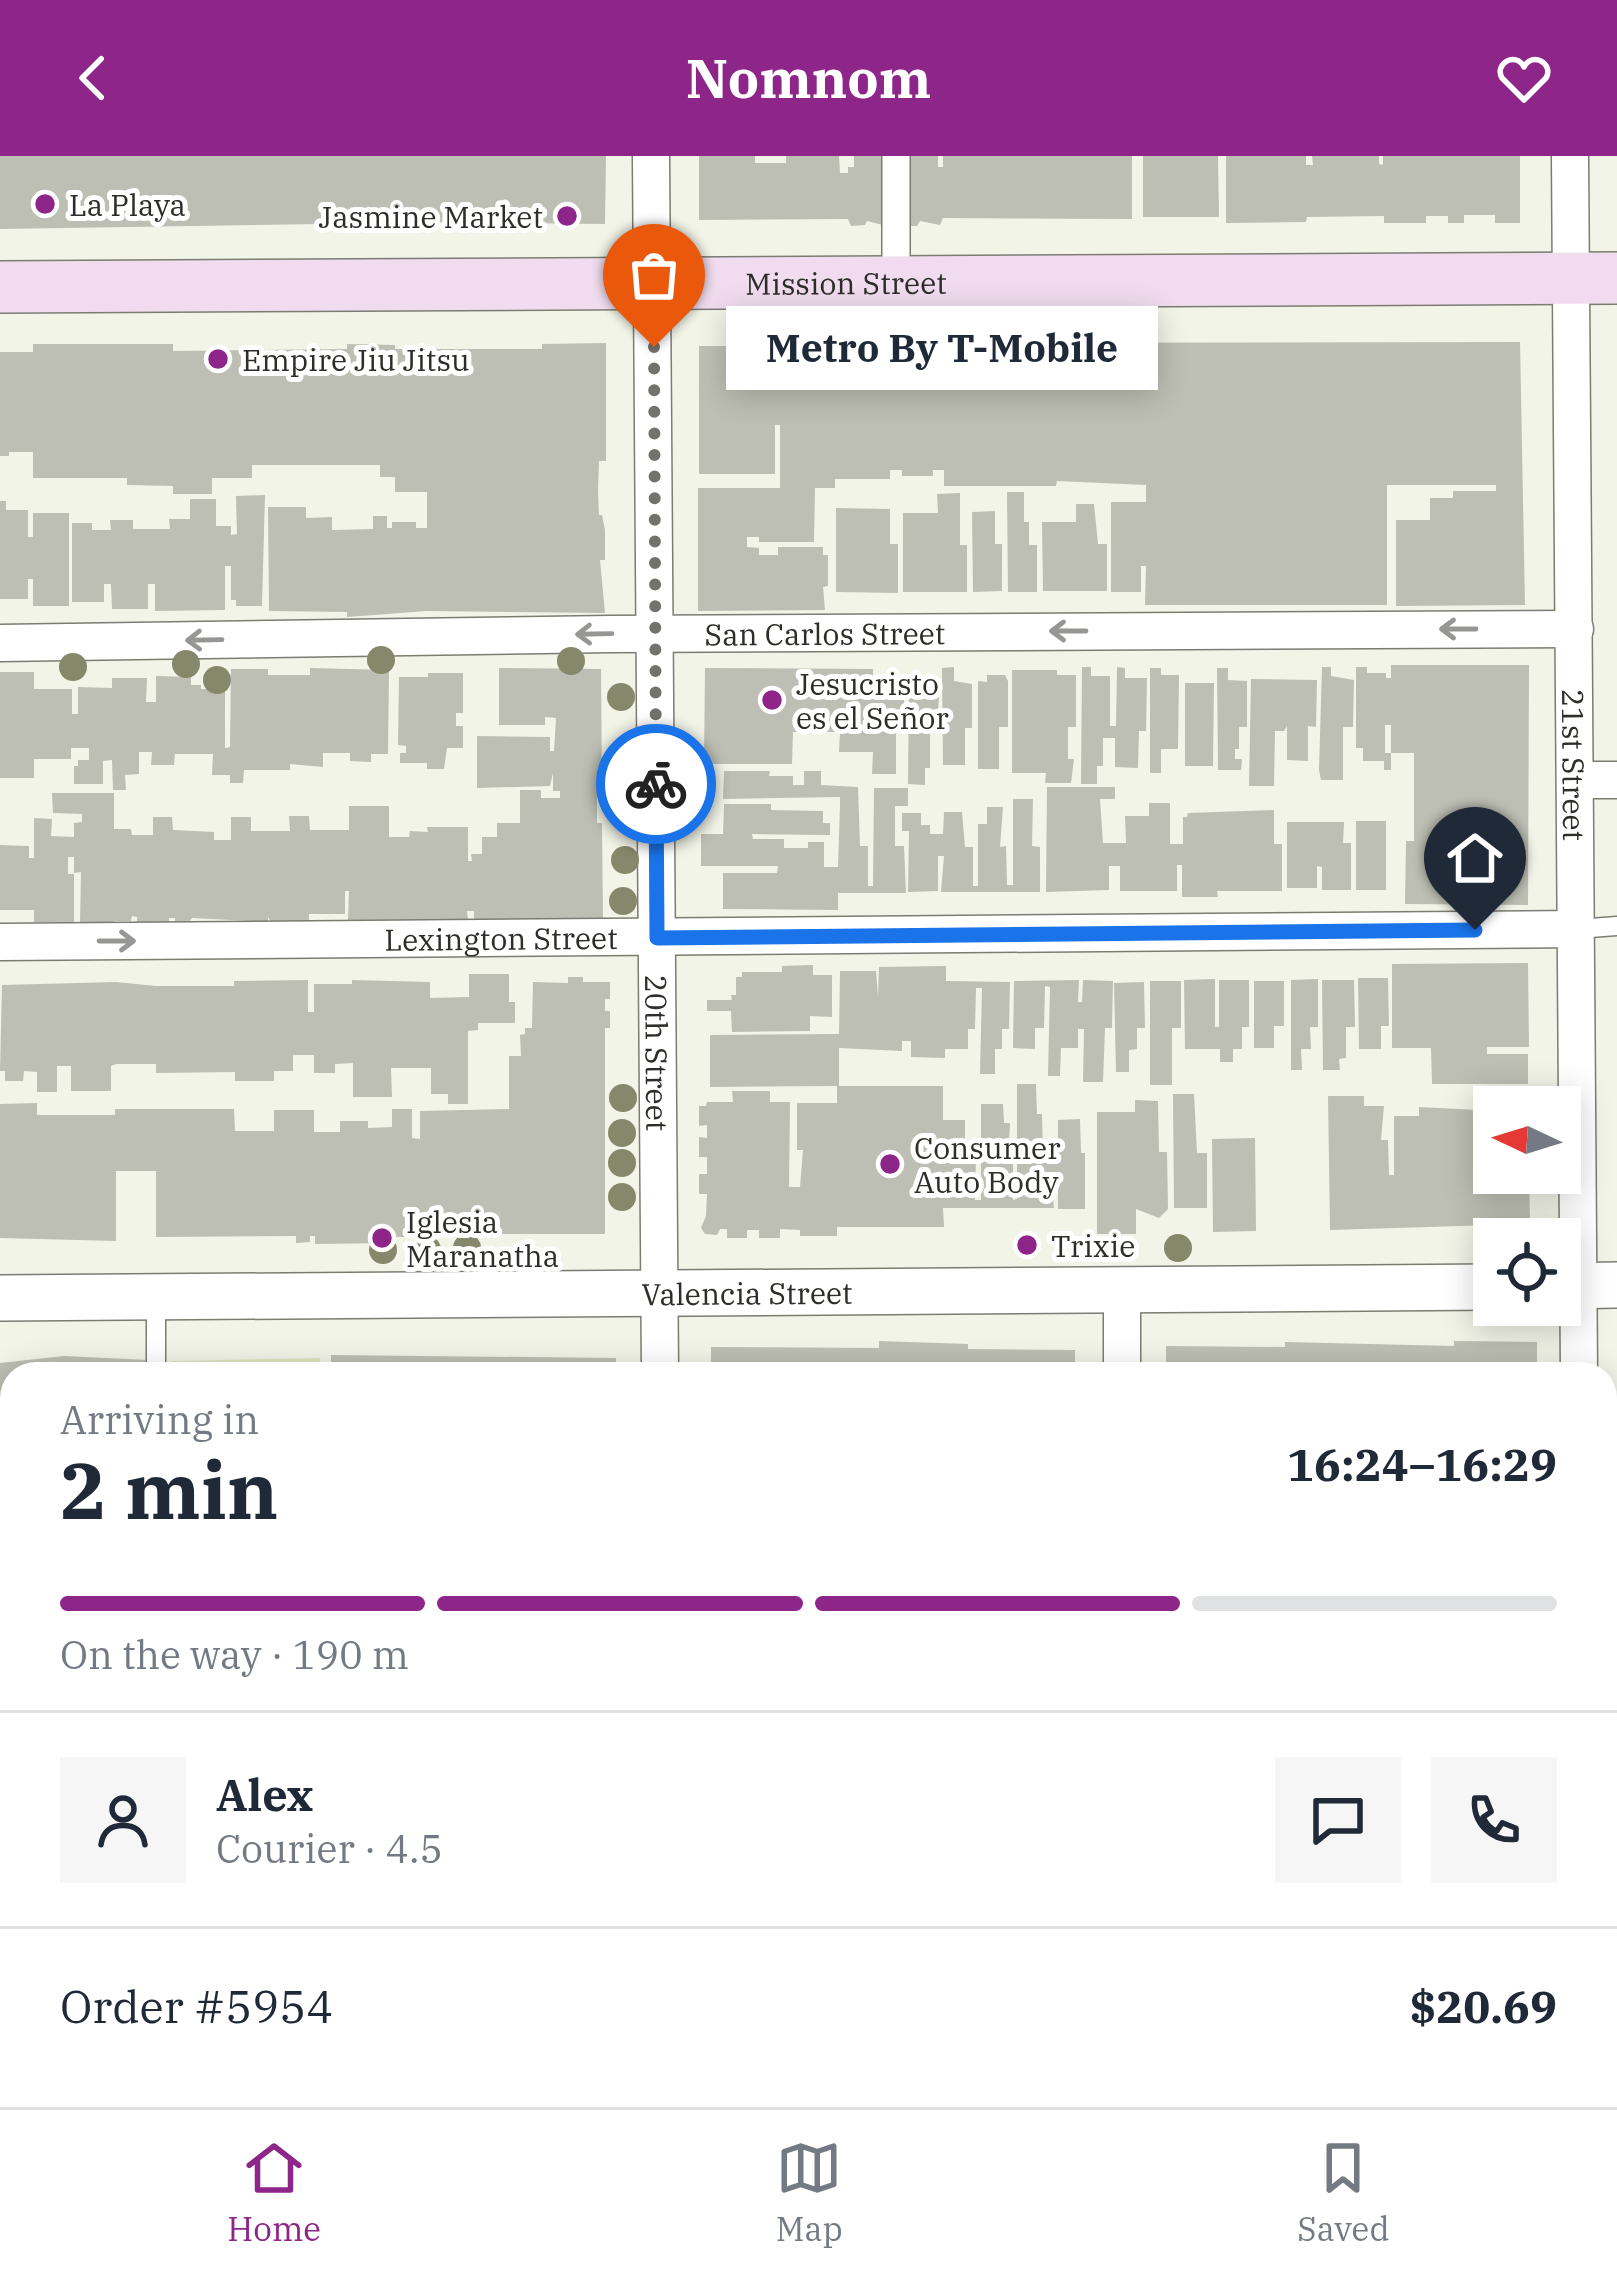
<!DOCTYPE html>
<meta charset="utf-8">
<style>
body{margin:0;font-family:"IBM Plex Serif",serif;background:#f6f6f7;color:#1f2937;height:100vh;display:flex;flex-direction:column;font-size:45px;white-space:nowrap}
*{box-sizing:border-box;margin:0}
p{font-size:39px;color:#747a83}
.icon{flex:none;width:66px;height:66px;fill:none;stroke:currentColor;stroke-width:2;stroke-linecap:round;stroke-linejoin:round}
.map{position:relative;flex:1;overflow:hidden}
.drawer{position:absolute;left:0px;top:1206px;width:1617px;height:747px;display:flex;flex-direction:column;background:#fff;border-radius:36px 36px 0 0;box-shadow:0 6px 30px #0003}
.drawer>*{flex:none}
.needle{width:78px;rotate:274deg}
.buttons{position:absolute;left:1473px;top:930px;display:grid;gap:24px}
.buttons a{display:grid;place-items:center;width:108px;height:108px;border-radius:0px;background:#fff;box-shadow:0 6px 30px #0003;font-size:60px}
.pin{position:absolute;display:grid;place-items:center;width:102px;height:102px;color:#fff;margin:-123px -51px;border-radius:50% 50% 50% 0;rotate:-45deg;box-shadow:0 0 12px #0007}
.pin .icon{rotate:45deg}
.courier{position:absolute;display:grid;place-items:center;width:120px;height:120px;margin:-60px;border:9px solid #1a73e8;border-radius:50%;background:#fff;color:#222;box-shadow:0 3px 15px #0007}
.bubble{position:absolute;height:84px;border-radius:0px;background:#fff;box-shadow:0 6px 30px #0003;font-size:39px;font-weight:700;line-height:84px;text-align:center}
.head em{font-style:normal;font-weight:700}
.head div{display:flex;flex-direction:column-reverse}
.head{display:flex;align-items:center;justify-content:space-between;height:204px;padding:0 60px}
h1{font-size:78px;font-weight:700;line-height:90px}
.bar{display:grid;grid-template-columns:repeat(4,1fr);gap:18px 12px;align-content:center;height:144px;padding:0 60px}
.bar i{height:15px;border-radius:9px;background:#e0e1e3}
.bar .active{background:#8e2589}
.bar p{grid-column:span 4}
.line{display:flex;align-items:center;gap:30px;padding:0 60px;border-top:3px solid #e0e1e3}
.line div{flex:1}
.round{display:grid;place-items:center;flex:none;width:126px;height:126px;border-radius:0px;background:#f6f6f7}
header{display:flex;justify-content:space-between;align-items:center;height:156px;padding:0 60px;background:#8e2589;color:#fff;font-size:54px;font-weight:700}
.dock{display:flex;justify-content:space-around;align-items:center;height:168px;border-top:3px solid #e0e1e3;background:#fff;font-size:33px;color:#747a83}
.dock a{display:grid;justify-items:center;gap:6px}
.dock .active{color:#8e2589}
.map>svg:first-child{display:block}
.green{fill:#dfe5c1}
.building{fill:#bdbfb4}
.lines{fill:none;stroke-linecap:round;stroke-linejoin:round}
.service-casing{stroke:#7b7d72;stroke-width:21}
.pedestrian-casing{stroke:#7b7d72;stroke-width:30}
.minor-casing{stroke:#7b7d72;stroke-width:39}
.tertiary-casing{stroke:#7b7d72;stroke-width:48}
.secondary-casing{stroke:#7b7d72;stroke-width:54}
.path{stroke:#9fa097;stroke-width:6;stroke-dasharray:9 9;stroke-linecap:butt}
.service{stroke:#fff;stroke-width:18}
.pedestrian{stroke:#fff;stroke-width:27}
.minor{stroke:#fff;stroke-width:36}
.tertiary{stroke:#fff;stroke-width:45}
.secondary{stroke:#f0dcee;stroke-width:51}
.tree{fill:#85886b}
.oneway{stroke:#969694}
.done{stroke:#72736c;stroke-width:12;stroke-dasharray:0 21.6}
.route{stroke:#1a73e8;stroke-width:15}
.poi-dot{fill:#8e2589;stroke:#fff;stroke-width:4.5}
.labels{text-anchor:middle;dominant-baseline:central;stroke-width:10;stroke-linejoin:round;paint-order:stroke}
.poi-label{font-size:30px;fill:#2d2e29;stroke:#fff;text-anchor:start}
.street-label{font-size:30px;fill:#2d2e29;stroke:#fff}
</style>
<header><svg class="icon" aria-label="back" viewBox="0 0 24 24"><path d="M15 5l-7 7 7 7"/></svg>Nomnom<svg class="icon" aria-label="heart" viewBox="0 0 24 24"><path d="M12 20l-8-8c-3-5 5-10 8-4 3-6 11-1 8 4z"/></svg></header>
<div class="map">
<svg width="1617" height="1951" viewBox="0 0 1617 1951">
<rect width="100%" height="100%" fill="#f2f4e8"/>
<path class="green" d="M320,1202v16h-149v-13z"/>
<g class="building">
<path d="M0,0h606l-1,68 -92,-1 -2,-20 -1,22 -55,-3 -455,7z"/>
<path d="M699,0h56v7h31v-7h53l1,17h8v-6h6v-11h40l-7,70 -20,-5 -2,4 -14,1 -3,-7 -149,1z"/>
<path d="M898,0h40v11h5v-11h189v63l-189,-1 -3,7 -20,-4 -3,5h-13z"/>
<path d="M1143,0h75l1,61h-76z"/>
<path d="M1226,0h80v9h7l-1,-9h67v8l4,1v-9h137v67h-25v-8h-31v8h-16v-7h-22v7h-42v-7l-77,1 -1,5 -80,1z"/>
<path d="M835,179h55v8l630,-1 5,263 -129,1v-86h34v-22h23v-7h43v-6h-109v120h-242l1,-39h-5v26h-30v-90h35v-17l-89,-4 -1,5h-112v-16h-11v6h-31v-6h-12v9h-55v9h-20l-1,54h-55v-5h-12v10l12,1v7h19v-8h45v8h5v31l-5,1 2,23 -127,1v-123h82v-63h-5v49h-76v-128h136z"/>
<path d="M606,187v118h-7l-1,31 1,23h3l3,15v30h-5l5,53 -178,-2 -80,6v-5l-78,-1 -1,-104h38v11l26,-1v13l41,-1v-13h14v12h5v-6h24v6h11v-36h-32v-15h-15v-12h-128v13h-40v16h-39v-8l-46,-1v-7h-94v-26h-24v4h-9v-104h33v-8h140v7l174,-2v-5l48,1v4h147v-5z"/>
<path d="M1007,336h17v30h5v23h8v47h-29z"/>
<path d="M960,337v52h7v47h-64v-79h35l-1,-19z"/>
<path d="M265,339l-3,111h-26v-6h-5v-34h-6v44l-70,1v-27h-7v25h-36l-1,-25h-7v18h-32v-79h20v7h19l-1,-10h23v9h37l-1,-10h21v-20h26v27h15v9l6,-1 -1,-38z"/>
<path d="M0,345h6v9h22v27h5v-24h36v93h-36v-27h-5v20h-28z"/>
<path d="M1076,348h18l4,40h9v47h-64l-1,-69h34z"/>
<path d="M836,352l54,1v35h8v49l-62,-1z"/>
<path d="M995,355v33h7v47l-29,1 -1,-80z"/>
<path d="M1391,509h138l-1,240 -123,-1 1,-63h8v-88h-23v-28h-6v28h6v17h-7v-9h-21v-13h-7v-81h11v6h19v5h5z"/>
<path d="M954,511v14l18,3v44h-7v37h-22l-1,-97z"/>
<path d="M1082,511h9v9h19v50h6l1,-59 8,1v10h22l-1,53h-7l-1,37 -23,-1v-29h-12v28h-6v18h-16z"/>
<path d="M1322,511h9v9l23,4 -1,47h-10v53h-22l-2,-10z"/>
<path d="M310,512l79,2 -1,84h-17v8l-21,-1v-8h-27v14l-33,-3v6h-46l-1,13h-13v-8h-18l1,-21h-38l-1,11h-23l1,-13h-13v22l-14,1 1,15h-13l-1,-30 -9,1v23h-29v-18h4v-6h11v-12h-18v11h-37v19h-34v-106h34v17h38v25h6v-27l34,1v-10h35l-1,24h10v-26l35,1v8h10v4h24v59l5,-1 1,-78h37v6h42z"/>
<path d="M499,512l102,1 1,122h-5v32h5l1,97h-129v-9h-7l1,9h-120l1,-29h-4v23h-36v8h-38l-3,-5v5l-76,-4 -4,5h-13v-5h-6v5l-32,-1v-5l-5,-1 -1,5h-17v4h-34l1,-53 -7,1v-16h-6v17h6v48h-40v-12h-34v-65l29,1v12h5v-40l18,1 -1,17 23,1v-14l8,-1v-8l-29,-1 -1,-20h62v36h17l1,6h21v-18h19l1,13 41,2v8h17v-23h20v14h39l-1,-15h20l1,14h39v-24h40v31h20l1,-6 18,1 -1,-5h41v34h4l-1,-7h11v-17h15v-14h23v-33h21v8h19v-7h-7v-18l-3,13 -73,2v-52l73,1v14h4l2,-33 -11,-1v8h-46z"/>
<path d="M705,512l168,1v11l67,1 -3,47h-7v40h-5v17l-17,-1 1,-96h-5v41h-8v45h-24l1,-22h-34l1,-20h-47l-1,32h-88z"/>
<path d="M1150,512h11v7h18l-1,74h-17v24h-11z"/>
<path d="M1217,512h11v12l19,1v46h-8v22h-4v10h7l-1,11h-23z"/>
<path d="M1012,514h45v5h19v52h-8v32h6l-3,24h-26l1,-10h-34z"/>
<path d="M428,517h35v40h-7v13h7v22h-16l-3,21h-17v-6h-27v-10h6v-7l-8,-1 1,-68h29z"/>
<path d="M987,519h18l3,6v46h-9v42h-21v-88l9,1z"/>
<path d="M1251,523l66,1 -1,47 -8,-1v35l-21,-1v-34l-3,5h-9l-1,55h-25z"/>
<path d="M1185,527h29l-1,83h-28z"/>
<path d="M724,615h46l-1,5h24v9h11v-14h17v14l37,2 2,59h8v40h5l1,-98h34v18h-13v40h9l2,47h-68v17l-115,-1v-36h54l1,-7h-77v-32h22l1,-30h47v6l52,1v12h7v12l-78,-1 1,5h31v9h24v-6h16v25h14l2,-62v-8l-117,2z"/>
<path d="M1047,631h68v12h-15l3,44h23l-1,-27h24v-13h21v41h13v-27h4l1,-4 86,-3v34h8v47h-65l1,6h-36v-32h-5v26h-57v-25h-11v24l-63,2z"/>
<path d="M1013,643h20l-1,47 8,1v45h-99l3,-36h-6v35l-30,1 1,-61h-7v-18h19v12h9v9h13l1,-22h18l3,35h8v39h5v-62h9v-17h16l-3,40 6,-1 1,39h6z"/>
<rect x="1356" y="665" width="30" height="69"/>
<path d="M1287,666h57l-1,21h8v47h-29v-23l-5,-1v22h-30z"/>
<path d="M1528,807l1,84h-42v7h41v30h-96l-1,-36h-39v-84z"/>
<path d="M813,809v10h19v42l-22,-1v15l-78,1 -1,-21h-24v-11h25l-1,-5h5v-18h6v-5h40v-6z"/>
<path d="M946,810v15l64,1 -1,47h-7v20h-7v25h-15l2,-86h-6l-1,41h-7v20h-23v9l-34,-1v-16h-9v10l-63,-3v38h104v34h22v35h11l-1,45h6v-96h22l1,19h6l-1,18h-5v14h9v45l4,-1v-115h19l1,30h5l1,40 15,-1v-33l22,-1 1,34h4v56h-27v-30h-7l3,29h-111l1,19h-107v9h-37v-6l-20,-1v9h-21v-8h-12v8h-20v-9h-7l-3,6 -12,-1 -4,-6 5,-12 1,-22h-8v-20h8v-17h-8v-20l8,1v-13l-8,1v-20h7l1,-4h26l-1,-11h38v11h20l-1,85h11l3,-37h-6v-47h40v-17l-127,1v-52l129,-1 1,-63h36l2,25 1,-29z"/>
<path d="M469,818h40v28h6v21h-37v7l-10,1v73h-20v-10h-17v-26h-40l1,29h-39v-34l-18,1v9h-21v-18h-21v16h-19v10h-39v-9l-79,1v-9h-40l-5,2v25h-40v-25h-14v26h-20v-20l-13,-1 -1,10h-18v-10h-5l2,-86 114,-3 40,4h78v-5l74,-1v32h6v-28h38v-4l78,2v16l39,-1z"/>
<path d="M568,821h15v5h27v17h-5v12h5v17h-5v206h-172l1,3h-42v6l-77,1v-8h-5v6l-14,1v-7l-140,1v-66h-40v70l-116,-3v-134l37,-1v12h78v-6h119l1,22h39v-21h40v22h26v-11h28v7l24,-1v-18h20v29l8,1v-28l89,-2v-53h12l-1,-21 5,-1v-6h7l1,-46 35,1z"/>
<path d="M1358,822h30l1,48h-8v23h-22z"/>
<path d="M1215,823v48h4v-47h30v47h-7v22h-9v13h-13v-13h-35l-1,-69z"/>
<path d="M1318,823v48h-8l1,22h-10l1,21h-11v-90z"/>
<path d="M1079,824l-1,22h4l1,-22 30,1 -1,47h-7l-2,54h-20l1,-53h-6v19h-17l-1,28h-12l2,-89 -5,-1 -1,42h-9v21l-22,-1 1,-67z"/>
<path d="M1322,824h32l1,47h-9v31l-7,1 1,11h-17z"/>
<path d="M1150,825h31v47h-9v57h-22z"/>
<path d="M1254,825h30v45h-10v22h-20z"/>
<path d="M1144,826l1,46h-8v21l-8,1v22h-13l-2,-89z"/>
<path d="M1173,938h21l3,59h10v55h-33z"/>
<path d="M1528,938v13h-34v66h35l1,51 -200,6 -2,-134h36v10h20l-3,34h7l1,35h5v-59h25v-9l60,3 -1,-15z"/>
<path d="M1135,944l23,1 1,51h8l1,57 -9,9 -23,-9v25h-39v-122h38z"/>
<path d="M1255,982l1,93 -43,1 -1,-93z"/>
<path d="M879,1185l89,3v5l107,1v24h-364v-27l168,1z"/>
<path d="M1454,1185l83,1v32h-371v-28l119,1v-5l169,4z"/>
<path d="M331,1199l285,3v16h-285z"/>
<path d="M64,1200l85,4v14h-137v91h-7v14l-5,1v-117z"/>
<rect x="0" y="1406" width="12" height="35"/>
<path d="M12,1613v166h-12v-165z"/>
<rect x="0" y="1828" width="12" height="73"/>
<rect x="535" y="1941" width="85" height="10"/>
<path d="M918,1941h74v10h-75z"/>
<rect x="1016" y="1941" width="62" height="10"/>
<path d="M1170,1941h63l-1,10h-62z"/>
<rect x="1431" y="1941" width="110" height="10"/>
</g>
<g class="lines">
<g class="service-casing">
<g id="service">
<path d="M1577,773l40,-3"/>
<path d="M156,1141v77"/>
</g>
</g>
<g class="pedestrian-casing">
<path id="pedestrian" d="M896,126v-126"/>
</g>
<g class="minor-casing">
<g id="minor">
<path id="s1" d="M651,0l9,1218"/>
<path id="s2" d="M1570,0l9,1218"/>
<path id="s3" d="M0,487l611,-9 964,-5"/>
<path d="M1576,624h41"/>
<path id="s4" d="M0,786l1577,-13"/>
<path d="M1122,1133v85"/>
<path d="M0,1799l12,-1"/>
<path d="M664,1941l1,10"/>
<path d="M1127,1941v10"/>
<path d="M1584,1941v10"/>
</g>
</g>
<g class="tertiary-casing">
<g id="tertiary">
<path d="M1560,1130l57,-1"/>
<path id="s5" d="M0,1142l1494,-11"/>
</g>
</g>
<g class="secondary-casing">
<g id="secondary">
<path id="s6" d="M0,131l1617,-9"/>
</g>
</g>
<g class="path">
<path d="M210,1210v8"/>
<path d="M0,1601h12"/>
</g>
<use href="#service" class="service"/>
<use href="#pedestrian" class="pedestrian"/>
<use href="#minor" class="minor"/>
<use href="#tertiary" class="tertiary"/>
<use href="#secondary" class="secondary"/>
</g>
<g class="tree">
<circle cx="381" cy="504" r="14"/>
<circle cx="571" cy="505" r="14"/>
<circle cx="186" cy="508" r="14"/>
<circle cx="73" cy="511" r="14"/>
<circle cx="217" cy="524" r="14"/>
<circle cx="621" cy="541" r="14"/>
<circle cx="622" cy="598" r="14"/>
<circle cx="625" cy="704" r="14"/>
<circle cx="623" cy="745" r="14"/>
<circle cx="623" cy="942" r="14"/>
<circle cx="622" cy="977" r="14"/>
<circle cx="622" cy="1007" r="14"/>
<circle cx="622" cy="1041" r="14"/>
<circle cx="467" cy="1092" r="14"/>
<circle cx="1178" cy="1092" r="14"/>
<circle cx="383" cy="1094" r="14"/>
<circle cx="427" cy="1094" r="14"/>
</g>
<defs><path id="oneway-shaft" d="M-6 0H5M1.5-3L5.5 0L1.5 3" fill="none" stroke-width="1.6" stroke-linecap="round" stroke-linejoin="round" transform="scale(3)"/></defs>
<g class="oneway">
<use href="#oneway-shaft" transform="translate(1458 473) rotate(180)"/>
<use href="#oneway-shaft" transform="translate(1068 475) rotate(180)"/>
<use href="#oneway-shaft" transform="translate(594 478) rotate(179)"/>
<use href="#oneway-shaft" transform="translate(204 484) rotate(179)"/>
<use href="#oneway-shaft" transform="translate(117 785)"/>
</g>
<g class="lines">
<path class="done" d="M654,191l2,437"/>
<path class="route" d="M656,628l1,154 818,-8"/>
</g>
<g class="poi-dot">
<circle cx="45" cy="48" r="12"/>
<circle cx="567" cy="60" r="12"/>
<circle cx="218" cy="203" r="12"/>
<circle cx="772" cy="544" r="12"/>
<circle cx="890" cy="1008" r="12"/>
<circle cx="382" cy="1082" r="12"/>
<circle cx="1027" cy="1089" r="12"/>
</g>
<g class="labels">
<g class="poi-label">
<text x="69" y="48">La Playa</text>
<text x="543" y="60" text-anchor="end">Jasmine Market</text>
<text x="242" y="203">Empire Jiu Jitsu</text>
<text x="796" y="527">Jesucristo<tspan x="796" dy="34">es el Señor</tspan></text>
<text x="914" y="991">Consumer<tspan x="914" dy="34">Auto Body</tspan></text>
<text x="406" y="1065">Iglesia<tspan x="406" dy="34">Maranatha</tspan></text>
<text x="1051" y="1089">Trixie</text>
</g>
<g class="street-label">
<text stroke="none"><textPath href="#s6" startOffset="846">Mission Street</textPath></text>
<text stroke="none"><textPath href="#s3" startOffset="825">San Carlos Street</textPath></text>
<text stroke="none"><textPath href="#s2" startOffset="609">21st Street</textPath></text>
<text stroke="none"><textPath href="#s4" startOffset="501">Lexington Street</textPath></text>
<text stroke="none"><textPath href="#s1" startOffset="897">20th Street</textPath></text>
<text stroke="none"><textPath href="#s5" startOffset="747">Valencia Street</textPath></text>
</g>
</g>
</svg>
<div class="buttons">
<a><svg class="needle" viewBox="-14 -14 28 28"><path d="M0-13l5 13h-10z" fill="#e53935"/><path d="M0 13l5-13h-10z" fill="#747a83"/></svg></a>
<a><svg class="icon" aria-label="locate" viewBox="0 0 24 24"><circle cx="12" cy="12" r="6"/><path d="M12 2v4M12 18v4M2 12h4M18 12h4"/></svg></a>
</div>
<div class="pin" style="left:654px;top:191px;background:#ea580c"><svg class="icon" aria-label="bag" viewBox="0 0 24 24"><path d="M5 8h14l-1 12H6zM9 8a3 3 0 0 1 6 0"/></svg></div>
<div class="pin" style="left:1475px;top:774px;background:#1f2937"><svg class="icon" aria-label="home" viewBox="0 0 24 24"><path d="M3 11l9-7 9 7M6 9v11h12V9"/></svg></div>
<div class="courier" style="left:656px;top:628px"><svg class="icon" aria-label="bike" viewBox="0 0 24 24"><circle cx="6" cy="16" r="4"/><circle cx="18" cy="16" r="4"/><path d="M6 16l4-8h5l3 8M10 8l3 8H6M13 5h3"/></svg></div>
<div class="bubble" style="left:726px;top:150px;width:432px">Metro By T-Mobile</div>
<section class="drawer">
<div class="head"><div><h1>2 min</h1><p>Arriving in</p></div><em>16:24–16:29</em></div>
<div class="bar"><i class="active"></i><i class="active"></i><i class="active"></i><i></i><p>On the way · 190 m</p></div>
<div class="line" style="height:216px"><a class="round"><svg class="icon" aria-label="person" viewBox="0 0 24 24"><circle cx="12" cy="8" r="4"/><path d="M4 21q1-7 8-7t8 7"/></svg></a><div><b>Alex</b><p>Courier · 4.5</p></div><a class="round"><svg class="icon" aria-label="chat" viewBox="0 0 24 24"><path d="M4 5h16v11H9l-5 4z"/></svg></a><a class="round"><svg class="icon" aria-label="phone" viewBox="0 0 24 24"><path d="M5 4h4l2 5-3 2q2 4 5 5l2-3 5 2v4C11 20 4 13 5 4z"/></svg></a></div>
<div class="line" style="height:156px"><div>Order #5954</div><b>$20.69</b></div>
</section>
</div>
<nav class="dock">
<a class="active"><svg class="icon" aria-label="home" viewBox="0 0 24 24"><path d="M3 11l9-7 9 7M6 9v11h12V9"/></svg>Home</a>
<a><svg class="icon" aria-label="map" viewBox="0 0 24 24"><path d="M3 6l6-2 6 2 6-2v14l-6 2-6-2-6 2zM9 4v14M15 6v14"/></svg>Map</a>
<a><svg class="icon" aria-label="saved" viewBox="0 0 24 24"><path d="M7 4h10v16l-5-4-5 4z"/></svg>Saved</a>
</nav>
